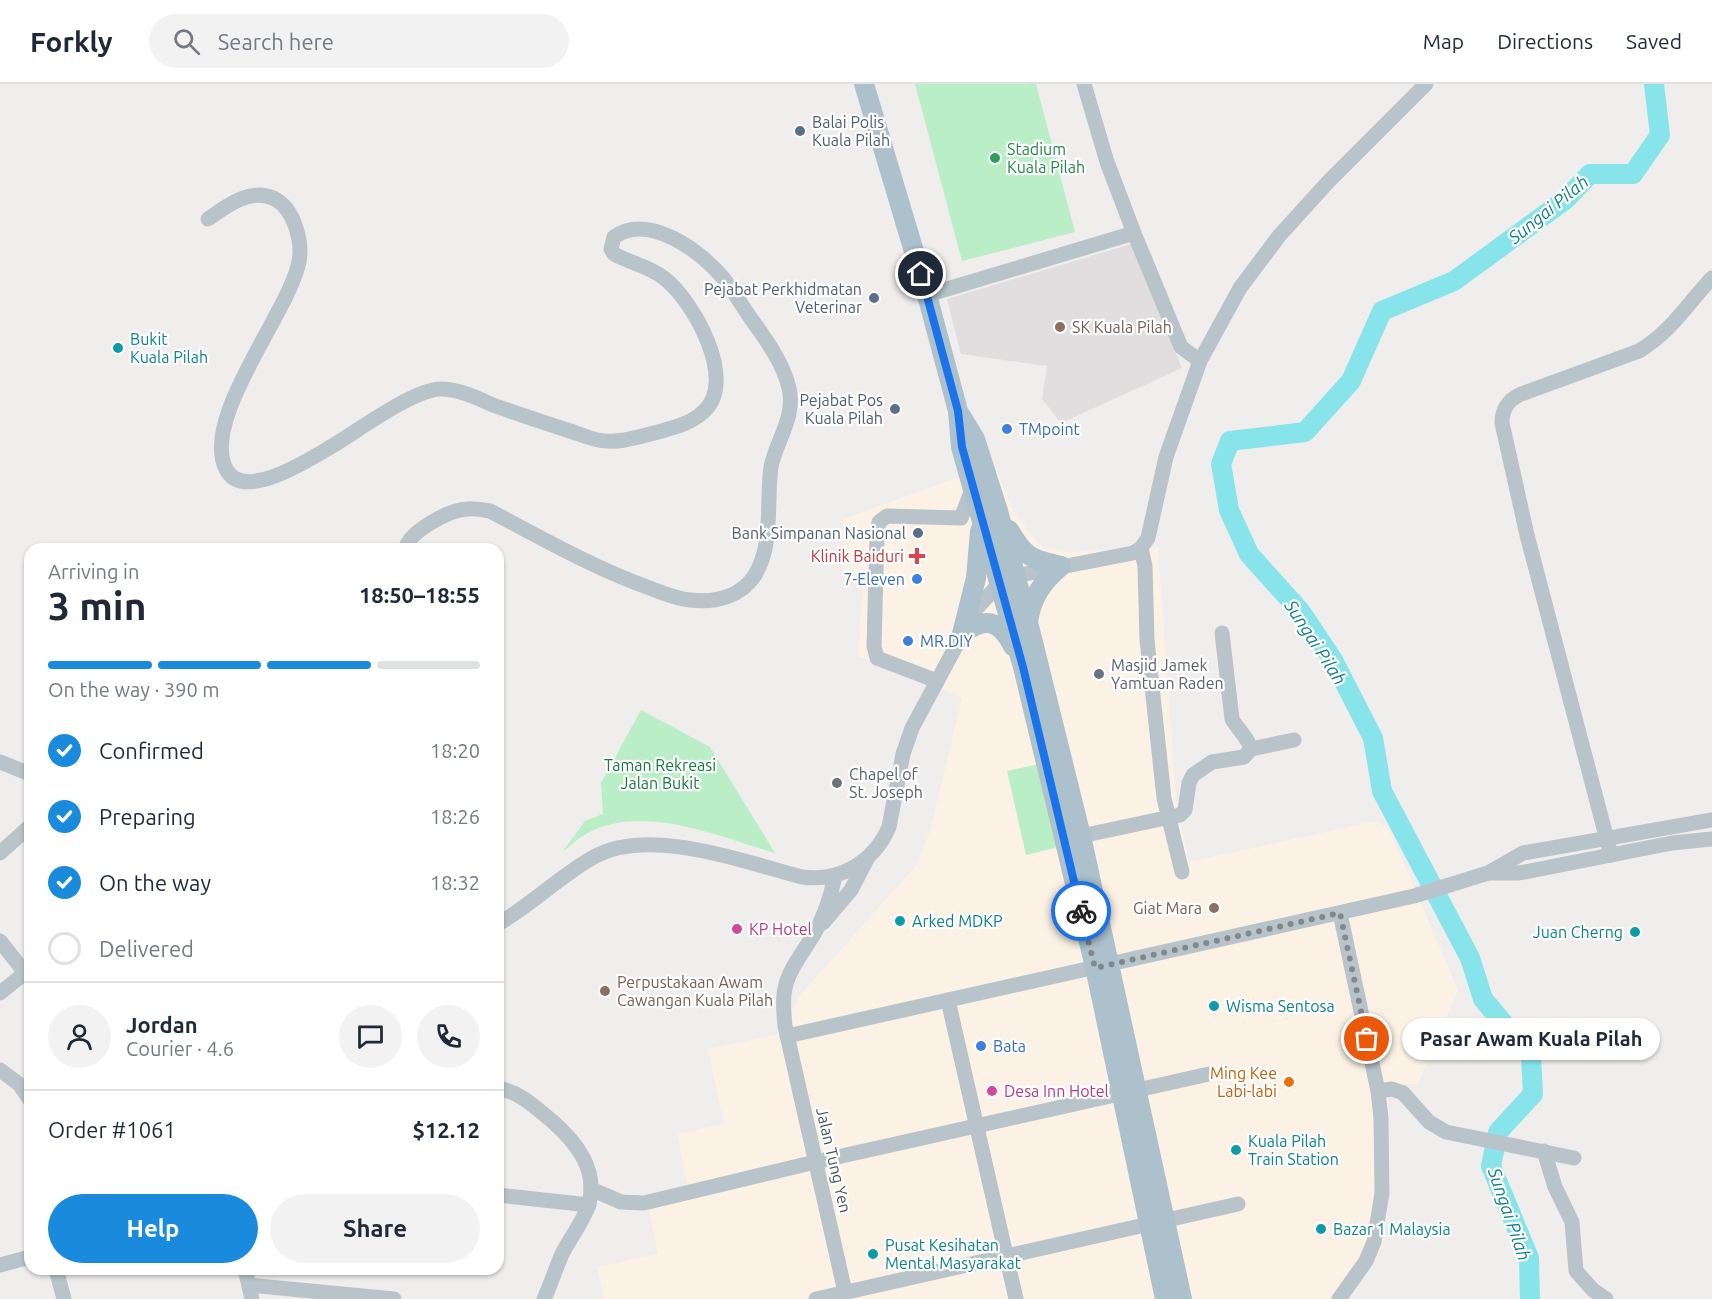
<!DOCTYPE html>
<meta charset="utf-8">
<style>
body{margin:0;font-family:Ubuntu,sans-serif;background:#f2f2f3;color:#1f2937;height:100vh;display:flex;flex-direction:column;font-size:22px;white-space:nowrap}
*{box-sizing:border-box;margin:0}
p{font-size:20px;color:#747a83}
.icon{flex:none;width:33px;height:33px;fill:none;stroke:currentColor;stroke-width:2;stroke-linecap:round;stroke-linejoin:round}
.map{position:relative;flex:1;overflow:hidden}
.side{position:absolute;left:24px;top:459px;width:480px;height:732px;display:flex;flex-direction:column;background:#fff;border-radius:18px;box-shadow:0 2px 4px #0004}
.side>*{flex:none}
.pin{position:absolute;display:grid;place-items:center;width:51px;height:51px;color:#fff;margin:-26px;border:3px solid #fff;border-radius:50%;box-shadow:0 2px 6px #0007}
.courier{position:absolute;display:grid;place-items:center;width:60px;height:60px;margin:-30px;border:4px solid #1a73e8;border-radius:50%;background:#fff;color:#222;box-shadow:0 2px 8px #0007}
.bubble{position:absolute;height:42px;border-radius:21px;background:#fff;box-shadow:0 2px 4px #0004;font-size:20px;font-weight:700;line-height:42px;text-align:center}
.overview em{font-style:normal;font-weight:700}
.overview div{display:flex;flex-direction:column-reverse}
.overview{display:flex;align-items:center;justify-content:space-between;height:102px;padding:0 24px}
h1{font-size:39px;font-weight:700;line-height:45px}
.bar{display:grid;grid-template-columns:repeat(4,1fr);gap:9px 6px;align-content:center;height:72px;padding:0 24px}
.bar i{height:8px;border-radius:4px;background:#e0e1e3}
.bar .on{background:#1a8add}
.bar p{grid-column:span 4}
.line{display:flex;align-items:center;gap:15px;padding:0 24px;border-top:2px solid #e0e1e3}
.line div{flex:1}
.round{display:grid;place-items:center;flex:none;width:63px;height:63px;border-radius:32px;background:#f2f2f3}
ol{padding:0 24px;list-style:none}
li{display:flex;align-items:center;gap:18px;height:66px}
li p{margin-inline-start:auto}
li .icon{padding:6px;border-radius:50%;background:#1a8add;color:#fff;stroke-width:4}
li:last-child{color:#747a83}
li i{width:33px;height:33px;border:3px solid #e0e1e3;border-radius:50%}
.button{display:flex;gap:12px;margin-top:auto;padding:12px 24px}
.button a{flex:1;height:69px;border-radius:36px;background:#1a8add;color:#fff;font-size:24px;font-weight:700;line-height:69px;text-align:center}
.button a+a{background:#f2f2f3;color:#1f2937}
header{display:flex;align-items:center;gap:36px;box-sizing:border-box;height:84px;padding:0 30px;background:#fff;border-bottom:2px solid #e0e1e3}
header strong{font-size:28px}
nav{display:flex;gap:33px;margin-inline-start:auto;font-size:21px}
.search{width:420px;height:54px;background:#f2f2f3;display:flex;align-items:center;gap:15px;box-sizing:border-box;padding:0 21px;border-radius:33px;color:#747a83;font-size:22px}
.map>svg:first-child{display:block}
.commercial{fill:#fbf2e5}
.education{fill:#e1dedf}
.green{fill:#baeec7}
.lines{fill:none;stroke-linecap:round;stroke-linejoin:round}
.river{stroke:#88e4eb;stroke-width:20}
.minor{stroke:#b8c4ca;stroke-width:15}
.major{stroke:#acc1cc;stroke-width:20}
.done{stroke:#81898d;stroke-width:6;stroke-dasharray:0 10.8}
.route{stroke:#1a73e8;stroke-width:8}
.service-dot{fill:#5c6f8a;stroke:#fff;stroke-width:2}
.leisure-dot{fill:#2e9e5b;stroke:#fff;stroke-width:2}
.education-dot{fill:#8d6e63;stroke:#fff;stroke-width:2}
.culture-dot{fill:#0f9aa8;stroke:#fff;stroke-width:2}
.shop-dot{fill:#3f7fe0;stroke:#fff;stroke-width:2}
.health-dot{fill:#e0444e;stroke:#fff;stroke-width:2}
.worship-dot{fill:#6b7280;stroke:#fff;stroke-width:2}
.hotel-dot{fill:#d1479c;stroke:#fff;stroke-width:2}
.food-dot{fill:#e8710a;stroke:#fff;stroke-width:2}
.labels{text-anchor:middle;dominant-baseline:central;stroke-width:4.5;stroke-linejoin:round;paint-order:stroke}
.service-label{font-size:16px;fill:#4e5e75;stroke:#fff;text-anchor:end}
.leisure-label{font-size:16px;fill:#27864d;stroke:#fff;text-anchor:start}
.education-label{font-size:16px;fill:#785e54;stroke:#fff;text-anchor:start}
.culture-label{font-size:16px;fill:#0d838f;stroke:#fff;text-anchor:start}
.shop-label{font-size:16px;fill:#366cbe;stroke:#fff;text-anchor:start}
.health-label{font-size:16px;fill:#be3a42;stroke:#fff;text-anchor:end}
.worship-label{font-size:16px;fill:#5b616d;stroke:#fff;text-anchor:start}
.park-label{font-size:16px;fill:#177a3b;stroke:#fff}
.hotel-label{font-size:16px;fill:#b23c85;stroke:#fff;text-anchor:start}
.food-label{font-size:16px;fill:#c56008;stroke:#fff;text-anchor:end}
.street-label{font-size:16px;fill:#45535a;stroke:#fff}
.water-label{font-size:18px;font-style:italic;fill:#0e7f88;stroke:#fff}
</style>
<header>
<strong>Forkly</strong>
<div class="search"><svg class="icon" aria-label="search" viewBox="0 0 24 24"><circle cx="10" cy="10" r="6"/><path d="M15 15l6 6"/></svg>Search here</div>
<nav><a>Map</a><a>Directions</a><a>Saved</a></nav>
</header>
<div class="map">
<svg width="1712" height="1215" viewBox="0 0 1712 1215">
<rect width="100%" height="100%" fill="#f0eded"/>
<path class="commercial" d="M996,385l19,45 28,34 28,4 87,-5 18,254 13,61 187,-41 13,8 69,161 -40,94h-30l2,99 -7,63 -35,53h-744l-7,-32 61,-13 -12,-58 42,-9 -11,-53 47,-10 -16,-75 70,-15 24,-41 114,-127 14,-35 32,-133 -104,-42 5,-73 -21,-10 1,-54 114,-41z"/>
<path class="education" d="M1131,160l51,124 -121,55 -19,-24 5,-33 -86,-12 -14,-55z"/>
<g class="green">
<path d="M915,0h121l39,148 -113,29z"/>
<path d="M641,626l69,37 65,106c-58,-17 -138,-53 -194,-16 -6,4 -12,10 -18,14l22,-30 18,-7 -2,-31z"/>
<path d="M1039,680l19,83 -32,8 -19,-84z"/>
</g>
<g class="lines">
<path class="river" d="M1530,1215l-1,-41 -38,-92 7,-34 35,-38 -2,-38 -48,-57 -13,-41 -88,-167 -9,-53 -40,-78 -32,-48 -52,-58 -20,-44 -8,-46 9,-23 75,-9 46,-51 31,-70 72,-30 111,-81 25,-26h43l27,-39 -6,-51"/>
<g class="minor">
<path d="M1084,0l23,78 27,71 47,114 19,14"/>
<path d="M208,135c18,-13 42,-31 65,-21 22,10 31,47 25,68 -14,53 -97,154 -72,203 17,35 87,-12 108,-24 25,-15 80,-56 107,-56 18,0 36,9 52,16 25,9 49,17 74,25 10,3 21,8 31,10 20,4 41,-3 60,-8 15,-4 34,-9 45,-20 36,-30 -10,-112 -39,-134 -15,-12 -34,-15 -50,-24l-3,-5 3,-12c35,-25 88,15 110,42 10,13 19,28 28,41 15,21 31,43 37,68 7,29 -13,53 -18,79 -5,36 3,76 -16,108 -14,22 -40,28 -65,25 -15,-1 -29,-8 -43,-13 -55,-20 -105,-49 -157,-76 -7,-1 -15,-3 -23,-2 -18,1 -57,22 -62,40"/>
<path d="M927,211l207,-62"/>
<path d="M1141,464l4,18 2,74 17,158 18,74"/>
<path d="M937,597l-60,-23 -3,-12 3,-110 2,-14 8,-6 74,2 12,-31"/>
<path d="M1251,665l43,-9"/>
<path d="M0,678l30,12"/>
<path d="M1081,752l99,-21 5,-5 4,-27 4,-8 19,-13 32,-5 7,-8c-3,-12 -13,-19 -19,-30l-10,-86"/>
<path d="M0,769l30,-27"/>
<path d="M1611,771l-84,-320 -25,-112c0,-14 6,-23 19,-29l118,-43c33,-20 48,-47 73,-73"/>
<path d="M1488,789h31l153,-30 40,-4"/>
<path d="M835,792c-4,20 -11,41 -21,58 -10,17 -25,35 -29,54 -3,13 -1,26 0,38l60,266"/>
<path d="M823,839l28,-33 16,-31"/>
<path d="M498,840c33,-19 61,-47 94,-66 56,-33 151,4 210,19 38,5 72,-15 87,-50l14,-73 9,-26 64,-119 24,-26 15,-7 118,-23 8,-5 7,-10 18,-81 34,-96 40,-73 39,-52 49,-54 98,-98"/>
<path d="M0,857l30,38"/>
<path d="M0,909l25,-20"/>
<path d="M948,916l68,299"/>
<path d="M787,952l627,-140 74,-23 35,-20 189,-33"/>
<path d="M0,986l19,14 11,16"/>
<path d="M498,1004c22,4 37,19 54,33 24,21 46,48 37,83 -5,16 -18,33 -26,48 -7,15 -12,32 -19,47"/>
<path d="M1378,1007l14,-2 11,4 26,29 17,10 128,26"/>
<path d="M1544,1067l11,36 17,35 4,49 17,19 13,9"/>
<path d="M591,1105l30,13 23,1 171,-41 394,-88"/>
<path d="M498,1111l91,10"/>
<path d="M0,1181l30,-8"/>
<path d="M56,1185l8,30"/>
<path d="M245,1185l7,30"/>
<path d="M249,1201l145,14"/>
<path d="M816,1215l422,-95"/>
<path d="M1339,1215l27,-38 8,-19 8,-49 -1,-75 -3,-27 -38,-178"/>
</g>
<g class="major">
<path d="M864,0l63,211 31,116 3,36 62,220 72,300 70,332"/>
<path d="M961,332l14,23 23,72 30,111 53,214 101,463"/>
<path d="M1009,446c16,27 21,29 52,36"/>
<path d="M1028,537c4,-24 14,-39 33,-55"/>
<path d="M962,550l14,-56 4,-47"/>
<path d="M962,550c23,-18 38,-14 51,12"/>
</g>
</g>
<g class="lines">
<path class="done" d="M1081,827l14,57 245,-55 27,126"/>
<path class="route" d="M921,190l37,137 4,36 61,220 58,244"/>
</g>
<g class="service-dot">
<circle cx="800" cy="47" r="6"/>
<circle cx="874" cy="214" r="6"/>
<circle cx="895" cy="325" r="6"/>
<circle cx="918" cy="449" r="6"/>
</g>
<circle class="leisure-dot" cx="995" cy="74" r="6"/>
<g class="education-dot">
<circle cx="1060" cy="243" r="6"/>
<circle cx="1214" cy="824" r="6"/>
<circle cx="605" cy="907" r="6"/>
</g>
<g class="culture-dot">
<circle cx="118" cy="264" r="6"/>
<circle cx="900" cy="837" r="6"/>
<circle cx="1635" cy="848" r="6"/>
<circle cx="1214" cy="922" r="6"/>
<circle cx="1236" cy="1066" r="6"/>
<circle cx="1321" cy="1145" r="6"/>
<circle cx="873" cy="1170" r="6"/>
</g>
<g class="shop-dot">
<circle cx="1007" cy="345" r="6"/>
<circle cx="917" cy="495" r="6"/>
<circle cx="908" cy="557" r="6"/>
<circle cx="981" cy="962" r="6"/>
</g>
<path class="health-dot" d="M914 463h6v6h6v6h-6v6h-6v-6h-6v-6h6z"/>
<g class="worship-dot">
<circle cx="1099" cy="590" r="6"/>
<circle cx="837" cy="699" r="6"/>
</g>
<g class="hotel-dot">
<circle cx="737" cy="845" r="6"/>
<circle cx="992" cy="1007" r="6"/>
</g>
<circle class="food-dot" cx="1289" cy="998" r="6"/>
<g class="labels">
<g class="service-label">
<text x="812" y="38" text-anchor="start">Balai Polis<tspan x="812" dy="18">Kuala Pilah</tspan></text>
<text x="862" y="205">Pejabat Perkhidmatan<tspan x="862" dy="18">Veterinar</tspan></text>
<text x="883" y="316">Pejabat Pos<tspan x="883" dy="18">Kuala Pilah</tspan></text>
<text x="906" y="449">Bank Simpanan Nasional</text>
</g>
<g class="leisure-label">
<text x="1007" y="65">Stadium<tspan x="1007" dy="18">Kuala Pilah</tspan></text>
</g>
<g class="education-label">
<text x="1072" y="243">SK Kuala Pilah</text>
<text x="1202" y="824" text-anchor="end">Giat Mara</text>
<text x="617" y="898">Perpustakaan Awam<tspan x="617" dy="18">Cawangan Kuala Pilah</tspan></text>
</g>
<g class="culture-label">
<text x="130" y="255">Bukit<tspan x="130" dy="18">Kuala Pilah</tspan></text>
<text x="912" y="837">Arked MDKP</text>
<text x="1623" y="848" text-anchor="end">Juan Cherng</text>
<text x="1226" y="922">Wisma Sentosa</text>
<text x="1248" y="1057">Kuala Pilah<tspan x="1248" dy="18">Train Station</tspan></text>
<text x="1333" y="1145">Bazar 1 Malaysia</text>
<text x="885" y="1161">Pusat Kesihatan<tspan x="885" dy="18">Mental Masyarakat</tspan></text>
</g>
<g class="shop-label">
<text x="1019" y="345">TMpoint</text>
<text x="905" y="495" text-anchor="end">7-Eleven</text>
<text x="920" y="557">MR.DIY</text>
<text x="993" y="962">Bata</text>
</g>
<g class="health-label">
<text x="904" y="472">Klinik Baiduri</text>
</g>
<g class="worship-label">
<text x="1111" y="581">Masjid Jamek<tspan x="1111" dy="18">Yamtuan Raden</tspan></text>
<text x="849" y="690">Chapel of<tspan x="849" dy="18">St. Joseph</tspan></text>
</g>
<g class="park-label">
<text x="660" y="681">Taman Rekreasi<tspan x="660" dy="18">Jalan Bukit</tspan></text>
</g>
<g class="hotel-label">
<text x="749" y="845">KP Hotel</text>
<text x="1004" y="1007">Desa Inn Hotel</text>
</g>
<g class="food-label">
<text x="1277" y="989">Ming Kee<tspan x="1277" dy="18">Labi-labi</tspan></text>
</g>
<g class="street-label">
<text transform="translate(834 1076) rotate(77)">Jalan Tung Yen</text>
</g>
<g class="water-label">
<text transform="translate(1548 125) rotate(-39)">Sungai Pilah</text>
<text transform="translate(1316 558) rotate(57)">Sungai Pilah</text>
<text transform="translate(1510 1130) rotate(71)">Sungai Pilah</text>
</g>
</g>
</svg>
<div class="pin" style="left:1367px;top:955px;background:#ea580c"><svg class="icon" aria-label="bag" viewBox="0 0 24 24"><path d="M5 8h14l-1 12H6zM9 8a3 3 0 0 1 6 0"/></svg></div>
<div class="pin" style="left:921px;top:190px;background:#1f2937"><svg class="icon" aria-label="home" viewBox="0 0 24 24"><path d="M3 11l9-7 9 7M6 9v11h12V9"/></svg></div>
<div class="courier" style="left:1081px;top:827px"><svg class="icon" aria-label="bike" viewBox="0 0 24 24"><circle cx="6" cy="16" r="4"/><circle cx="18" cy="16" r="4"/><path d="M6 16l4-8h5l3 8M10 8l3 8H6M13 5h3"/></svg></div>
<div class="bubble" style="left:1402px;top:934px;width:258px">Pasar Awam Kuala Pilah</div>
<section class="side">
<div class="overview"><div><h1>3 min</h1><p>Arriving in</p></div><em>18:50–18:55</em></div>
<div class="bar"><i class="on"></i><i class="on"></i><i class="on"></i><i></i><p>On the way · 390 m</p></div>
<ol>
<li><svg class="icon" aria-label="check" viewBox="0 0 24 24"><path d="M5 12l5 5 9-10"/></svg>Confirmed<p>18:20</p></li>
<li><svg class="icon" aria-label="check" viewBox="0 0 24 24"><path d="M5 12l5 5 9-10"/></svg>Preparing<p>18:26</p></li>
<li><svg class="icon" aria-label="check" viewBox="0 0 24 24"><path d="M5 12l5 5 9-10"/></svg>On the way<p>18:32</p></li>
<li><i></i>Delivered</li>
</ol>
<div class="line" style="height:108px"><a class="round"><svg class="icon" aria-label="person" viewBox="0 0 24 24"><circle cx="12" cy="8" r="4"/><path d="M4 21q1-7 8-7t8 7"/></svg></a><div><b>Jordan</b><p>Courier · 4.6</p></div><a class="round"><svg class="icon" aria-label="chat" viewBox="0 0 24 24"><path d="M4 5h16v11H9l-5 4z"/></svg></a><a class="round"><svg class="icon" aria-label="phone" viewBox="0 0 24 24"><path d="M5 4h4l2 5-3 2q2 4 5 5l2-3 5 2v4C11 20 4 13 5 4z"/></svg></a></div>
<div class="line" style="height:78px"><div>Order #1061</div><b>$12.12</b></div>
<div class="button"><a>Help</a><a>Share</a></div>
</section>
</div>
